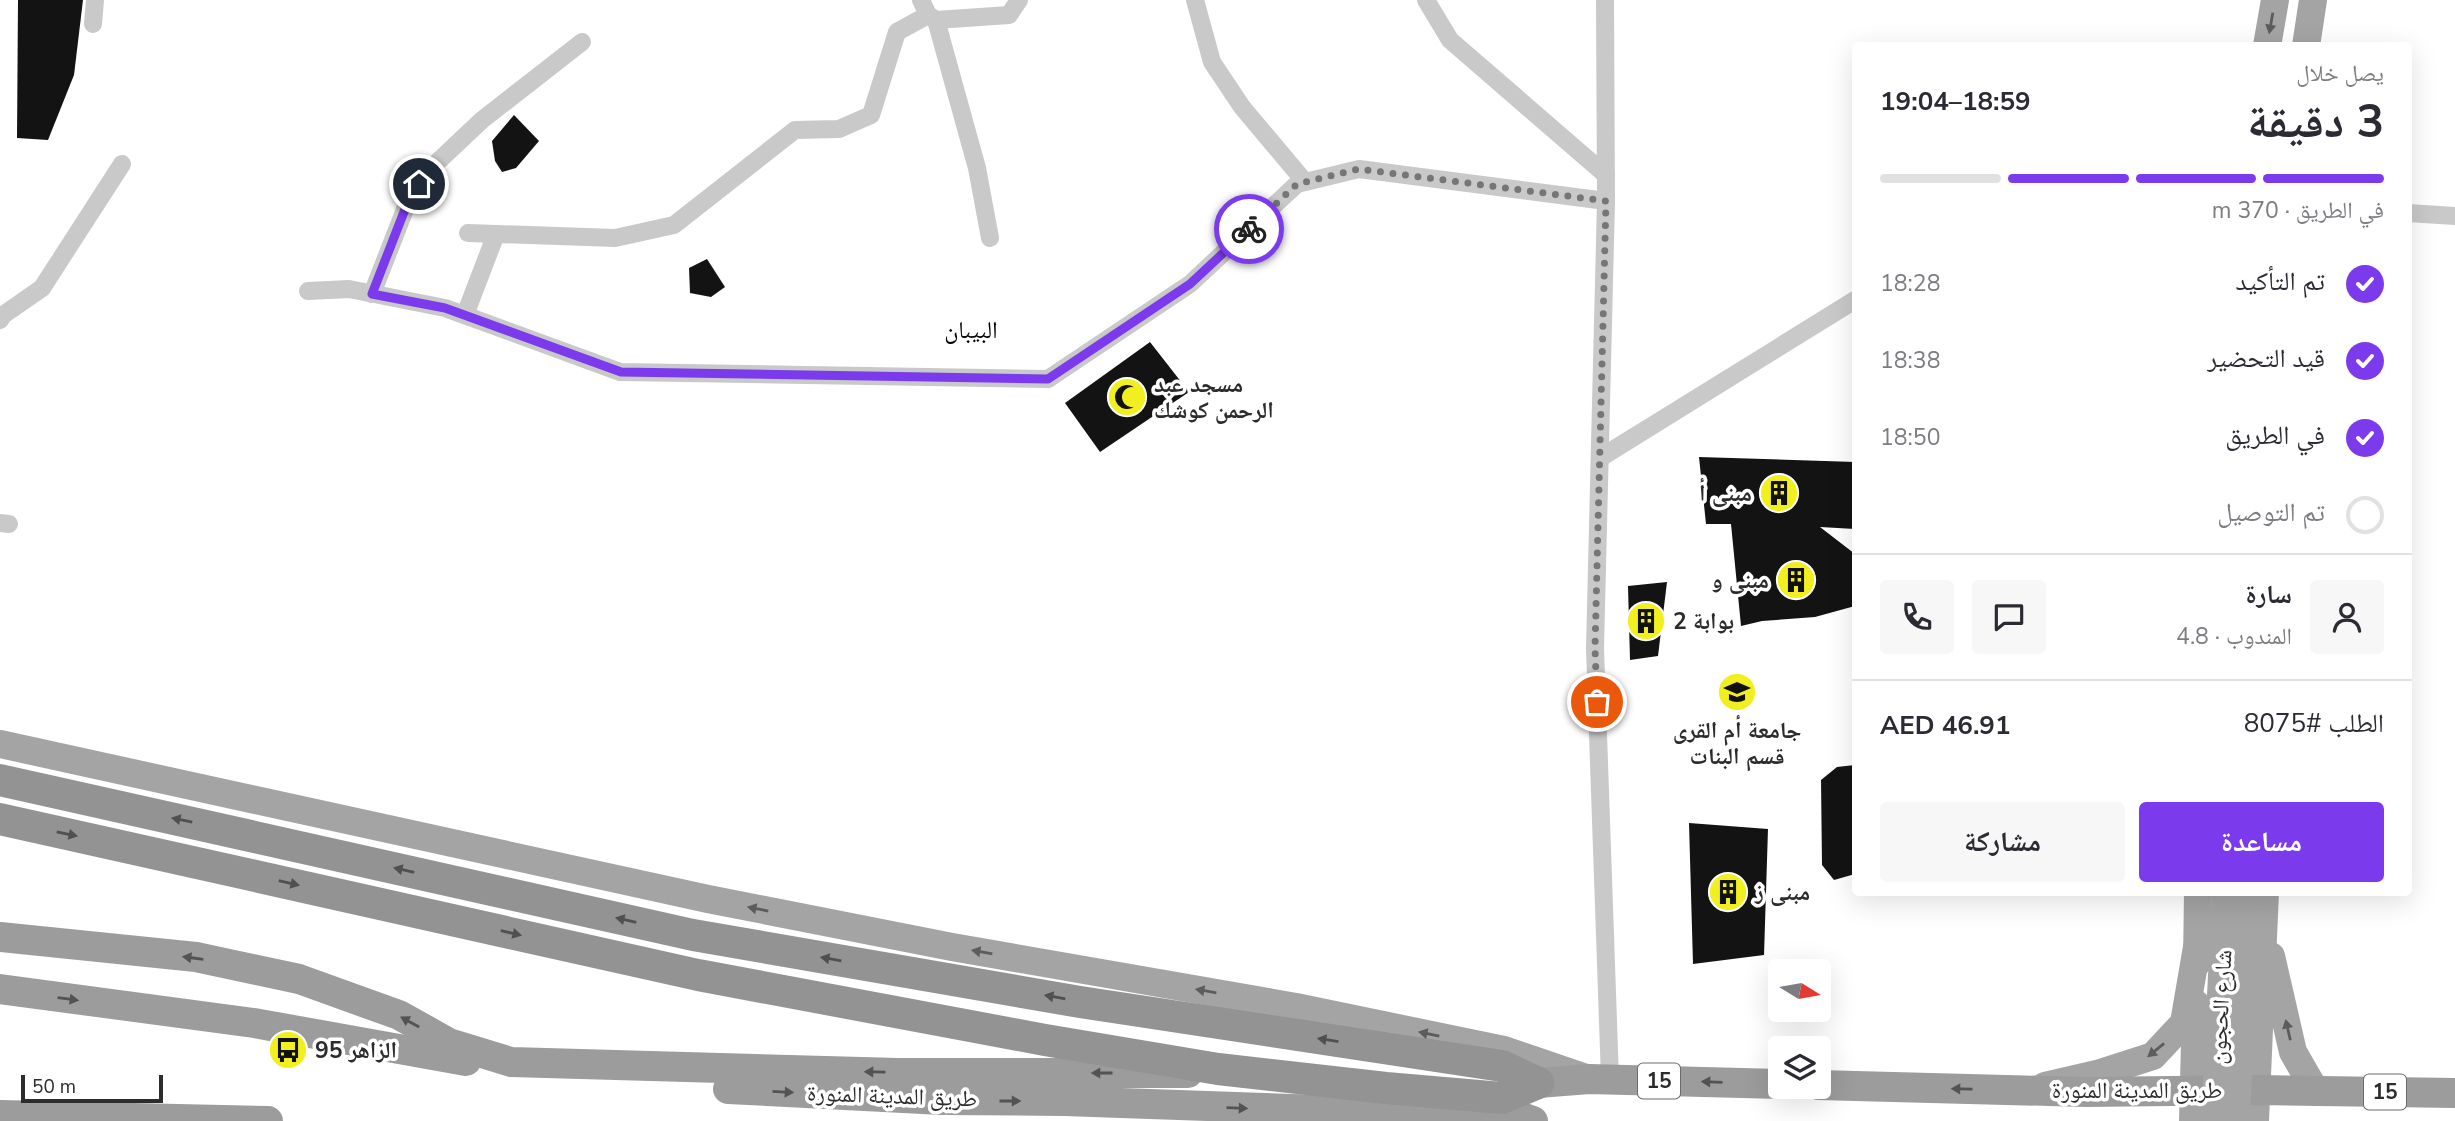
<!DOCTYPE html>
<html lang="ar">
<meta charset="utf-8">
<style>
body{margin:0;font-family:"Nunito Sans","Noto Naskh Arabic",sans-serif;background:#f7f7f7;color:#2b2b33;direction:rtl;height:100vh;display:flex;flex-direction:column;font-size:26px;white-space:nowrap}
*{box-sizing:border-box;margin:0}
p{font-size:23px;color:#7c7c81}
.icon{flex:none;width:38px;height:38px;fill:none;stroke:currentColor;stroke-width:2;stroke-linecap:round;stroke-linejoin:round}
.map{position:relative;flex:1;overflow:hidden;direction:ltr}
.drawer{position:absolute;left:1852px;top:42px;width:560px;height:854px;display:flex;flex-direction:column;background:#fff;border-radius:7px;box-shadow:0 7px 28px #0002;direction:rtl}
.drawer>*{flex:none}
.needle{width:46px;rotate:101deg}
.fabs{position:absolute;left:1768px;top:959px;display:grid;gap:14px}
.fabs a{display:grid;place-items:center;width:63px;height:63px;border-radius:7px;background:#fff;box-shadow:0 7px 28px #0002;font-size:35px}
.scale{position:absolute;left:21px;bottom:18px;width:142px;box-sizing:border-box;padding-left:7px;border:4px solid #2c2c2c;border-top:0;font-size:19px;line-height:24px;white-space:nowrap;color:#2c2c2c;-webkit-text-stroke:5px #fff;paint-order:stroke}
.pin{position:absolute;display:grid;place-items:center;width:60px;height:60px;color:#fff;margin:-30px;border:4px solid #fff;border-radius:50%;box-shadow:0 2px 7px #0007}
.courier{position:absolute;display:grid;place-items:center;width:70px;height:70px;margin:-35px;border:5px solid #7c3aed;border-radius:50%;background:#fff;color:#222;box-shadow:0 2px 9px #0007}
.headline em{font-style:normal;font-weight:700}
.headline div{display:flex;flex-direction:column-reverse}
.headline{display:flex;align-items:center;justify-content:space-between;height:119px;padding:0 28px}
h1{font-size:46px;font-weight:700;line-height:52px}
.bar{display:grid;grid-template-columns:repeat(4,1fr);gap:10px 7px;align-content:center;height:84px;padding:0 28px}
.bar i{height:9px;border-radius:5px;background:#e1e1e2}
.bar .current{background:#7c3aed}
.bar p{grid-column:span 4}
.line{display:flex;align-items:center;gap:18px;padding:0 28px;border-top:2px solid #e1e1e2}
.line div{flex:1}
.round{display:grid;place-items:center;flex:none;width:74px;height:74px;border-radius:7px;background:#f7f7f7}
ol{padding:0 28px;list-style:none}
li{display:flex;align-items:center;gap:21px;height:77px}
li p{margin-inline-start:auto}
li .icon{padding:7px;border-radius:50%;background:#7c3aed;color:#fff;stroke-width:4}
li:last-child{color:#7c7c81}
li i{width:38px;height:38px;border:4px solid #e1e1e2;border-radius:50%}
.primary-button{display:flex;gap:14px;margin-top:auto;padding:14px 28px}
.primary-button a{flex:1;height:80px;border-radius:7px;background:#7c3aed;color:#fff;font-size:28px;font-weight:700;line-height:80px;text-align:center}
.primary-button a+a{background:#f7f7f7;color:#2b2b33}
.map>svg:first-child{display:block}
.building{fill:#131313}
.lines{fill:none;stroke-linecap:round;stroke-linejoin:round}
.minor{stroke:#c9c9c9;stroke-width:18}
.primary{stroke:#a4a4a4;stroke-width:28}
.trunk{stroke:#9c9c9c;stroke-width:30}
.motorway{stroke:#939393;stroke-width:32}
.primary-bridge{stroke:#a4a4a4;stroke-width:28}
.oneway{fill:#5c5c5c}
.oneway2{fill:#505050}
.oneway3{fill:#535353}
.done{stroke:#767676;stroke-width:7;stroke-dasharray:0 12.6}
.route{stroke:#7c3aed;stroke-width:9}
.labels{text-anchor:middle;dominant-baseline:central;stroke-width:7;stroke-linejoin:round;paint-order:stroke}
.shield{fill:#fff;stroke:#6b6b6b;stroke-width:2}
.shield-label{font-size:21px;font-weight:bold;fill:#2c2c2c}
.poi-label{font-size:23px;font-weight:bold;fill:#2c2c2c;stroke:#fff;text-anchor:start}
.street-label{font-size:23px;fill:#2c2c2c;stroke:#fff}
.neighbourhood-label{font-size:24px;fill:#000;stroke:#fff}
</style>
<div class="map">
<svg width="2455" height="1121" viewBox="0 0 2455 1121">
<rect width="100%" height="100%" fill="#fff"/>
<g class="building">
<path d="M18,0h65l-9,75 -26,65 -31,-2z"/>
<path d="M514,115l25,26 -23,27 -14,4 -7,-11 -3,-20z"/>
<path d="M707,259l18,28 -14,10 -21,-4 -1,-25z"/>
<path d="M1150,342l39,50 -89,60 -35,-49z"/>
<path d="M1699,457l156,5v67l-35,-2 35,27v52l-40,11 -53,4 -21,5 -10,-102h-25z"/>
<path d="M1667,582l-9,74 -28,4 -2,-74z"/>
<path d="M1855,765v109l-21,6 -12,-15 -1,-85 16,-13z"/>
<path d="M1689,823l79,6 -4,126 -71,9z"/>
</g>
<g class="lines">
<g class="minor">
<path d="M921,0l7,15 8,5 41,148 13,70"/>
<path d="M1195,0l17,62 30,45 63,75"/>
<path d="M1426,0l24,40 156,135"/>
<path d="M1605,0l1,201 -11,447 15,431"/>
<path d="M936,20l73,-5 10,-15"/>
<path d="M93,24l2,-24"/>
<path d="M2408,213l47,3"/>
<path d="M468,233l147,5 59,-13 121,-95 44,-1 32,-14 26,-83 31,-17"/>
<path d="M308,291l41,-2 96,19 175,64 428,7 142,-95 107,-100 62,-15 247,32"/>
<path d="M372,294l37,-95 20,-29 53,-50 100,-78"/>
<path d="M465,315l31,-81"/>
<path d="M0,320l3,-5 39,-27 80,-124"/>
<path d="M1600,458l255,-158"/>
<path d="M0,523l9,1"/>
</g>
<g class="primary">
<path d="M2267,46l8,-46"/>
<path d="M2306,46l7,-46"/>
<path d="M0,744l708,155 244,48 344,60 208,43 85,29"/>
<path d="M2271,956l22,96 23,40"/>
<path d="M2197,963l1,-71"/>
<path d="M2045,1086l52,-12 56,-18 31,-33 13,-76"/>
<path d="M2193,1121l3,-117"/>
<path d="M2255,1121l10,-229"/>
</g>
<g class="trunk">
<path d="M0,937l196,20 103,22 100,36 50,28 62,19 387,11h290"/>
<path d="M0,989l254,34 212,38"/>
<path d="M1514,1083h24l51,-4 191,5"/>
<path d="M1818,1085l268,7 170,-2 199,3"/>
<path d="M728,1089l214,11 122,1 458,16 11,4"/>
<path d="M0,1115l268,6"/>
</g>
<g class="motorway">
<path d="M0,780l693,155 387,67 422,64 36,17"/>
<path d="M0,819l698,156 347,65 173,29 168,19 116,10 36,-15"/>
</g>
<g class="primary-bridge">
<path d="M2215,1121l11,-229"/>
<path d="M2236,1121l10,-229"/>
</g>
</g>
<defs><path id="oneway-solid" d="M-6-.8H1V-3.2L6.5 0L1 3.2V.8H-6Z" transform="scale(1.75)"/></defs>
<g class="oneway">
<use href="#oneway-solid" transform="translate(2271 23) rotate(100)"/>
<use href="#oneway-solid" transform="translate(758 909) rotate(-169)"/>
<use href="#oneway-solid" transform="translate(982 952) rotate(-170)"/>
<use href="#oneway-solid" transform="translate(1206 991) rotate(-170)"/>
<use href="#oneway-solid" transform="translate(2288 1030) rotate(-103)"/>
<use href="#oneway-solid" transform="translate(1429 1034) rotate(-168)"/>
<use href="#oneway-solid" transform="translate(2156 1050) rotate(141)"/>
</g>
<g class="oneway2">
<use href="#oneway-solid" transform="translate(182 820) rotate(-168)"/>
<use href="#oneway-solid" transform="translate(67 834) rotate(12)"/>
<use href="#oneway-solid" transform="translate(404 870) rotate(-167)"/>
<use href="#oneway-solid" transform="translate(289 883) rotate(13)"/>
<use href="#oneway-solid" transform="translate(626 920) rotate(-167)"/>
<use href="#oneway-solid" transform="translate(511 933) rotate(13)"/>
<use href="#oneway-solid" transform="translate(831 959) rotate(-170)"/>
<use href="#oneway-solid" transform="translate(1055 997) rotate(-170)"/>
<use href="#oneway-solid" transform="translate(1328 1040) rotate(-171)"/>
</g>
<g class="oneway3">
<use href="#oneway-solid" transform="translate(193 958) rotate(-172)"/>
<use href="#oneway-solid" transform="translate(68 999) rotate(7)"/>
<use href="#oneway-solid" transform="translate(410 1022) rotate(-151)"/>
<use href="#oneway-solid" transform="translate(875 1072) rotate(-179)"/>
<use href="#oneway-solid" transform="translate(1102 1073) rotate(-180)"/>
<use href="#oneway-solid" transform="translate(1712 1082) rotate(-178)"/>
<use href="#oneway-solid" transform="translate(1962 1089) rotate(-179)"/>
<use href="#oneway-solid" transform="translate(783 1092) rotate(3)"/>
<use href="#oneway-solid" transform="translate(1010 1101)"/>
<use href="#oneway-solid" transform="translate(1237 1108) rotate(2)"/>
</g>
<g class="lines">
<path class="done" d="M1249,229l48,-45 62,-15 247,32 -11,447 2,54"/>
<path class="route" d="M419,184l-10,15 -37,95 73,14 176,64 427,7 142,-95 59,-55"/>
</g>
<defs>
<g id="mosque-disc" transform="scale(2.0125)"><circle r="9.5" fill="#f1ef1f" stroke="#fff"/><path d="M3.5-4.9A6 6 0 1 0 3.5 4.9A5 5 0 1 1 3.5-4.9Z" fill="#111"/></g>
<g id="building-disc" transform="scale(2.0125)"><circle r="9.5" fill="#f1ef1f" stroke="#fff"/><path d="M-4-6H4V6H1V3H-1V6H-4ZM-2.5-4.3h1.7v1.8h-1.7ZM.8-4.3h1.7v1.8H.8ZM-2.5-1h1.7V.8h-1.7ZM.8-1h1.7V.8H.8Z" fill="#111"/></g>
<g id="university-disc" transform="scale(2.0125)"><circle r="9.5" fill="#f1ef1f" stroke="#fff"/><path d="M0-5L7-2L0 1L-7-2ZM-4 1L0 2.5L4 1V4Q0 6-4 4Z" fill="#111"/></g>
<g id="bus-disc" transform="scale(2.0125)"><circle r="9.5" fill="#f1ef1f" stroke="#fff"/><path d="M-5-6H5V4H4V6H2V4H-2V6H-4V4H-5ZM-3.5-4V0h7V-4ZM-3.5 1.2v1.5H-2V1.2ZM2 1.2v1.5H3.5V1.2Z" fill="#111"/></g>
</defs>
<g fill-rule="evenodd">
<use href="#mosque-disc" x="1127" y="397"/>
<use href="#building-disc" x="1779" y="493"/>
<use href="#building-disc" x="1796" y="580"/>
<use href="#building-disc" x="1646" y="621"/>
<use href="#university-disc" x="1737" y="692"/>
<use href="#building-disc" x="1728" y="892"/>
<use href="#bus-disc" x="288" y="1050"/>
</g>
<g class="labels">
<g class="shield">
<rect x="1638" y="1063.5" width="42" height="35" rx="5"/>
<rect x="2364" y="1074.5" width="42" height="35" rx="5"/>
</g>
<g class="shield-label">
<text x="1659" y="1081">15</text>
<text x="2385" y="1092">15</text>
</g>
<g class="poi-label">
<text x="1154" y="384">مسجد عبد<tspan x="1154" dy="26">الرحمن كوشك</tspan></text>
<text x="1752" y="493" text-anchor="end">مبنى أ</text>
<text x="1769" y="580" text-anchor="end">مبنى و</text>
<text x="1673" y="621">بوابة 2</text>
<text x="1737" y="730" text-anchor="middle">جامعة أم القرى<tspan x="1737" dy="26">قسم البنات</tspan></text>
<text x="1755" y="892">مبنى ز</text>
<text x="315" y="1050">الزاهر 95</text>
</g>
<g class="street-label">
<text transform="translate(2221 1007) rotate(-87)">شارع الحجون</text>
<text x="2137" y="1090">طريق المدينة المنورة</text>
<text transform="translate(892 1096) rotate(2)">طريق المدينة المنورة</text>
</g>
<g class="neighbourhood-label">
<text x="971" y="330">البيبان</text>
</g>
</g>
</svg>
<div class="fabs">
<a><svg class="needle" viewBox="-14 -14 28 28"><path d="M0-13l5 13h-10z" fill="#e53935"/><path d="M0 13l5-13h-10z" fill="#7c7c81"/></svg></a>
<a><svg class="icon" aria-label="layers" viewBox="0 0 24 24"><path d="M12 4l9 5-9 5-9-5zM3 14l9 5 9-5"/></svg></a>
</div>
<div class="scale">50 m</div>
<div class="pin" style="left:1597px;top:702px;background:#ea580c"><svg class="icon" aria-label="bag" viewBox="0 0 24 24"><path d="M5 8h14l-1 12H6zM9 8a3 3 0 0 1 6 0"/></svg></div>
<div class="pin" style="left:419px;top:184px;background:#1f2937"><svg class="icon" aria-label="home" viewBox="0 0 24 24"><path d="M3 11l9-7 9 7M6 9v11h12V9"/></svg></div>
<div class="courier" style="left:1249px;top:229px"><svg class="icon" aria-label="bike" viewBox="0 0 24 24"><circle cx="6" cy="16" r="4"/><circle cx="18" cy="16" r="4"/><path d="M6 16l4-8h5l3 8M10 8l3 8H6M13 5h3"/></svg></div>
<section class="drawer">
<div class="headline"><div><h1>3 دقيقة</h1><p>يصل خلال</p></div><em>18:59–19:04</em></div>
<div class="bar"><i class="current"></i><i class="current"></i><i class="current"></i><i></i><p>في الطريق · 370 m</p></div>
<ol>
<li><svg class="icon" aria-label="check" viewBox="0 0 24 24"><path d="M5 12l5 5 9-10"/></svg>تم التأكيد<p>18:28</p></li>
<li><svg class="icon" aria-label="check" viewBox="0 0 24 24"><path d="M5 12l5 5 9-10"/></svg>قيد التحضير<p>18:38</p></li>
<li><svg class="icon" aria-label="check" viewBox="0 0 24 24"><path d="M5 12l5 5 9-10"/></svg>في الطريق<p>18:50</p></li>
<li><i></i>تم التوصيل</li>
</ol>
<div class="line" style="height:126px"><a class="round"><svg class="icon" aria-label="person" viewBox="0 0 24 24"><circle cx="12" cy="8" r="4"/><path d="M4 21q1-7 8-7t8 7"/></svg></a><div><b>سارة</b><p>المندوب · 4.8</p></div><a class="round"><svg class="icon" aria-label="chat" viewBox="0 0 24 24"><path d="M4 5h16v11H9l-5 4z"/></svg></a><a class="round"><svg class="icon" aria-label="phone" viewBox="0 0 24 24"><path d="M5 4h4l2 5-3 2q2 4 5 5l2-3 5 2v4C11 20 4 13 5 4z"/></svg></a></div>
<div class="line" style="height:91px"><div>الطلب #8075</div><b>AED 46.91</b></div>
<div class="primary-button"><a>مساعدة</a><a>مشاركة</a></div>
</section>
</div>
